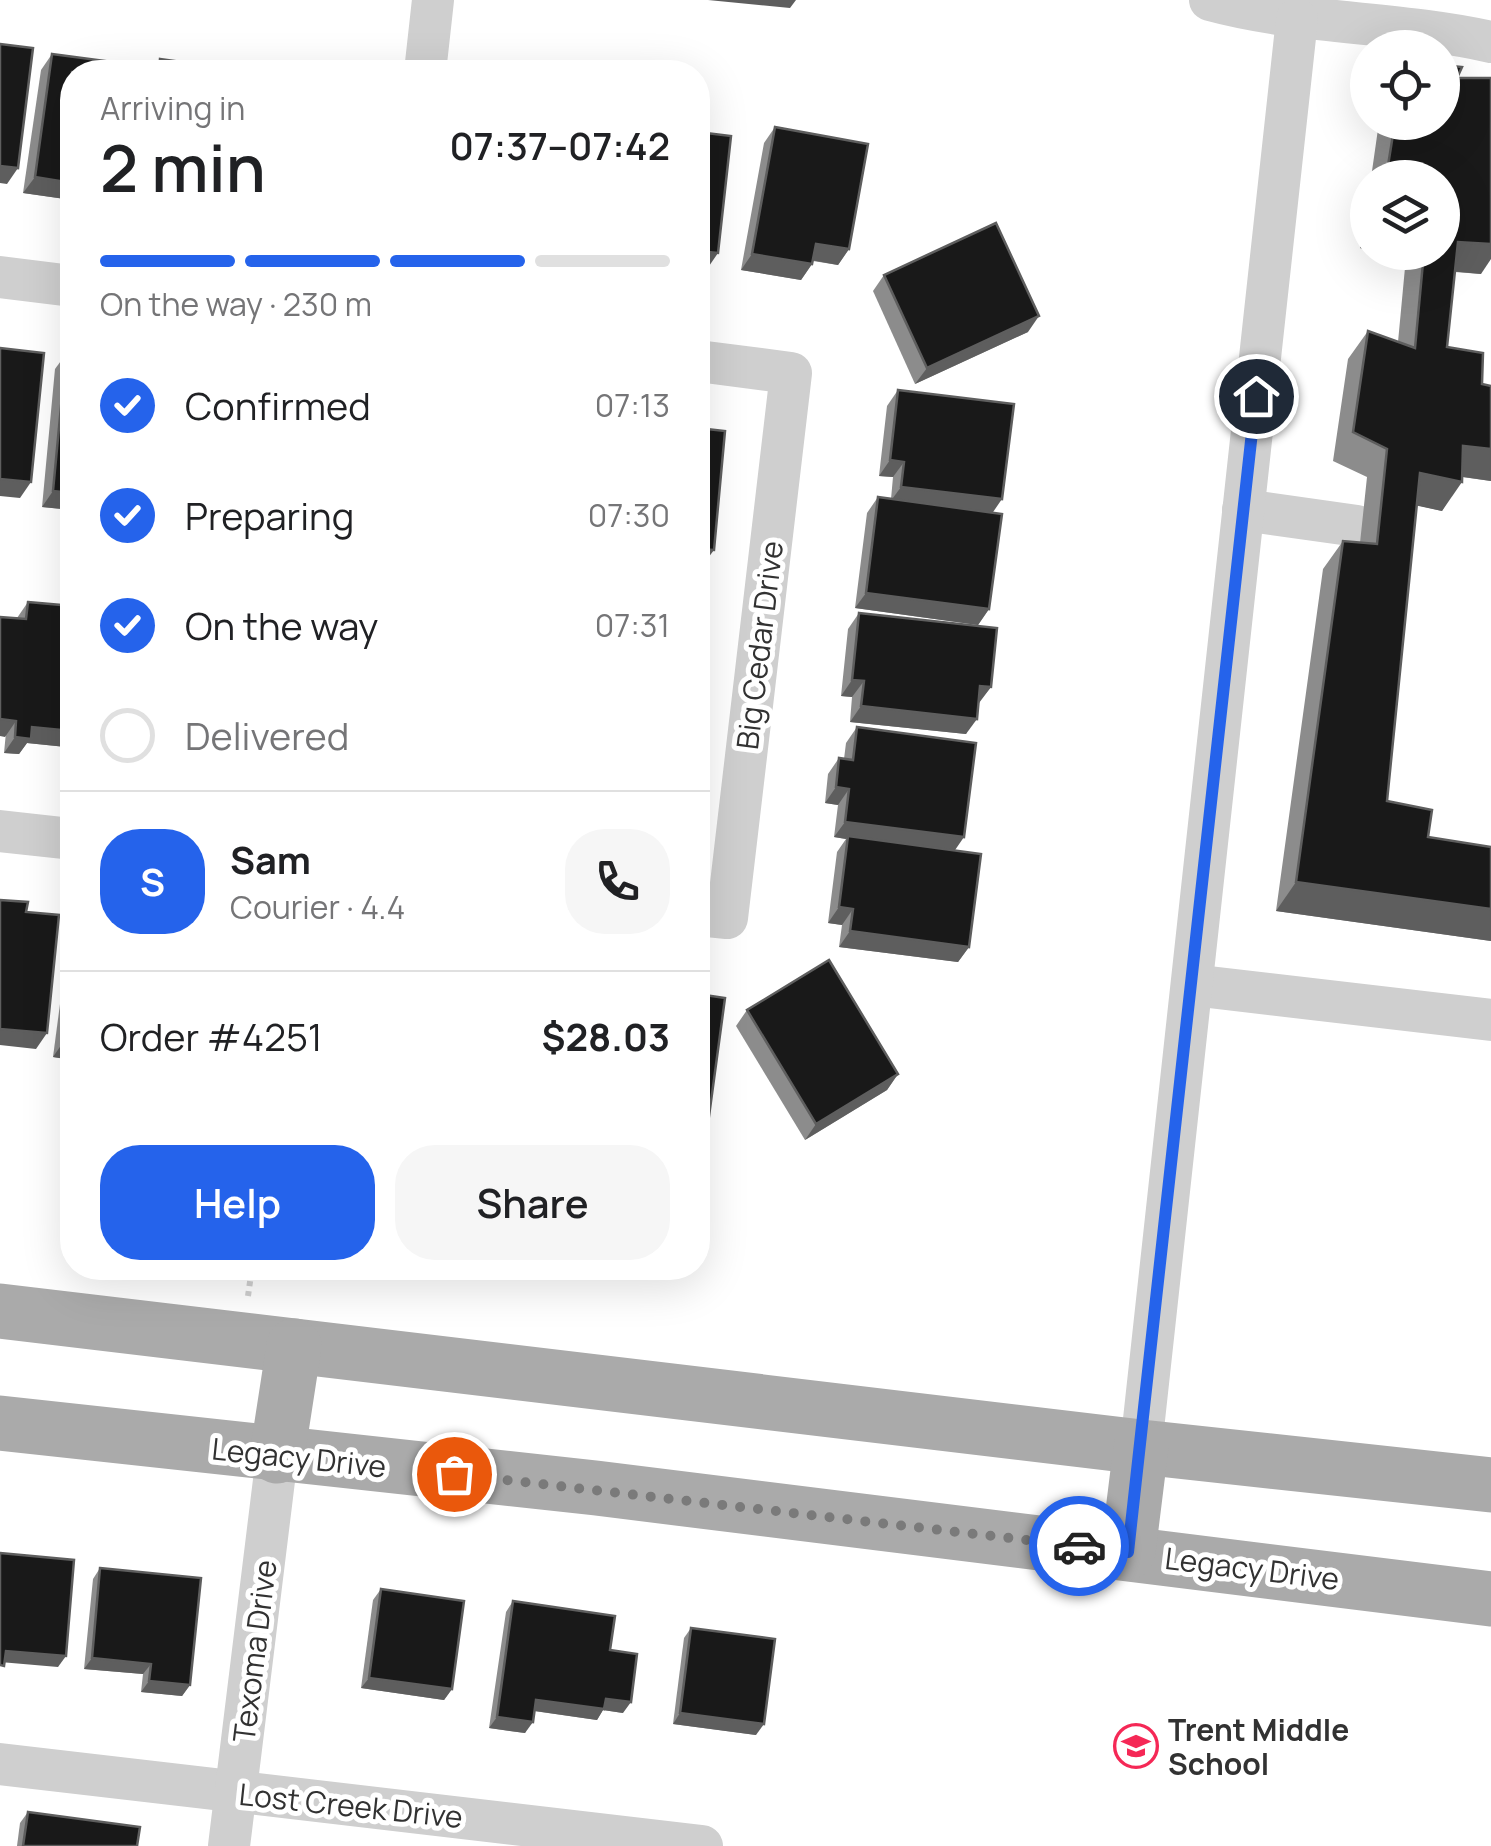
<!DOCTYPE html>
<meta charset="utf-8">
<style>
body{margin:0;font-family:Manrope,sans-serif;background:#f6f6f6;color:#202124;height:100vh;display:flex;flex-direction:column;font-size:38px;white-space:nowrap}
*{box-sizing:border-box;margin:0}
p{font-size:32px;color:#757577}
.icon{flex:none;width:55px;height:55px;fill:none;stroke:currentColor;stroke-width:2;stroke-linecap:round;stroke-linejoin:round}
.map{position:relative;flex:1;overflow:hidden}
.side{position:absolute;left:60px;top:60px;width:650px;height:1220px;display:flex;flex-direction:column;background:#fff;border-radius:40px;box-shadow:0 10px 40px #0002}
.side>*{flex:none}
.tools{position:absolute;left:1350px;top:30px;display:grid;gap:20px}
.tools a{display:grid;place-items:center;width:110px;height:110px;border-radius:50%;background:#fff;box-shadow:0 10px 40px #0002;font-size:50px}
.pin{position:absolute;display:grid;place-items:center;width:85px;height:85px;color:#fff;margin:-42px;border:5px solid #fff;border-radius:50%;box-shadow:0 2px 10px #0007}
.courier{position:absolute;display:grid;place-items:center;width:100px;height:100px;margin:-50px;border:8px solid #2563eb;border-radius:50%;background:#fff;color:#222;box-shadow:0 2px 12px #0007}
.overview em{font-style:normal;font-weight:600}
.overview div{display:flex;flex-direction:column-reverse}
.overview{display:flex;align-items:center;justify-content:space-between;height:170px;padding:0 40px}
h1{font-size:65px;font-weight:600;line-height:75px}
.bar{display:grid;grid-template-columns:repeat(4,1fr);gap:15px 10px;align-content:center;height:120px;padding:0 40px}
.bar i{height:12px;border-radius:8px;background:#e0e0e0}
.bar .selected{background:#2563eb}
.bar p{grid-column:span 4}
.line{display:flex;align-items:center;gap:25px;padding:0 40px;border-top:2px solid #e0e0e0}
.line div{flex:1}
.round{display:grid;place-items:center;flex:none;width:105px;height:105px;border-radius:40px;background:#f6f6f6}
ol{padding:0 40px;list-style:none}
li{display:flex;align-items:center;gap:30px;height:110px}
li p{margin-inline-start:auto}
li .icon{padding:10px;border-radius:50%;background:#2563eb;color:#fff;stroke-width:4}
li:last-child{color:#757577}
li i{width:55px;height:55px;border:5px solid #e0e0e0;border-radius:50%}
.button{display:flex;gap:20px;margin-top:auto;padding:20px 40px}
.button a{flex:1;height:115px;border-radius:40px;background:#2563eb;color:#fff;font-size:40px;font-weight:600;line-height:115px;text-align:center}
.button a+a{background:#f6f6f6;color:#202124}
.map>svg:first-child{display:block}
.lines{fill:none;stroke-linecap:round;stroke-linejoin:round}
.path{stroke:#cfcfcf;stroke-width:6;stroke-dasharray:5 5;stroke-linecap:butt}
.minor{stroke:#cfcfcf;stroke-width:42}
.major{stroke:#aaa;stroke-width:55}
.wall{fill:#8c8c8c}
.shaded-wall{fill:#5e5e5e}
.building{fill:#191919;stroke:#5e5e5e;stroke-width:2.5}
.done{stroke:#7a7a7a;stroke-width:10;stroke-dasharray:0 18}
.route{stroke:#2563eb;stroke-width:12}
.labels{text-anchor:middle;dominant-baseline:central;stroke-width:10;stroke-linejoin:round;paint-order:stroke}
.street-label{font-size:30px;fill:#323232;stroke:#fff}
.poi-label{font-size:30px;font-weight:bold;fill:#323232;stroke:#fff;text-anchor:start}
</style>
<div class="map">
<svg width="1491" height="1846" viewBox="0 0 1491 1846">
<rect width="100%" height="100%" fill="#fff"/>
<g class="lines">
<path class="path" d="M248,1296l4,-28"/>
<g class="minor">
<path d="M1210,0c92,25 188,21 281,42"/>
<path d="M425,72l8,-72"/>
<path d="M0,277l72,9"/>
<path d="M698,361l93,12 -64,545 -29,-3"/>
<path d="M1243,510l114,16"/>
<path d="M0,831l72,8"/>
<path d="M1192,985l299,35"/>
<path d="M1141,1447l156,-1428"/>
<path d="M0,1764l702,82"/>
<path d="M229,1846l48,-390"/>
</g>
<g class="major">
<path d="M0,1311l1141,136 350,38"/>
<path d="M0,1423l596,65 895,111"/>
<path d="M277,1456l17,-110"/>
<path d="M1128,1552l13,-105"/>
</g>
</g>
<g class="wall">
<path d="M52,54l20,146 -49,-7 18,-123z"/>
<path d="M160,59l93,13h-102z"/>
<path d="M1457,78l24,196 -26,-2 -8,75 35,37 9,97 -29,-4 -20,34 -26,-6 -29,296 41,36 63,10v94l-215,-30 47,-342 20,-28 17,2 7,-66 -34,-16 15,-102 20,-28 30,11 8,-85 -24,-5h60v-74h-71l8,-56h63z"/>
<path d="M775,127l74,122 -11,16 -25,-4 -1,3 -11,16 -60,-10 23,-127z"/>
<path d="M1368,197v53l-8,-2z"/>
<path d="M884,275l144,57 -113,52 -42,-93z"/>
<path d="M66,354h6v156l-30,-3 13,-138z"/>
<path d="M898,390l95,122 -4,97 -11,16 -123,-17 12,-95 11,-16 13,2 2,-22 -14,-1 8,-70z"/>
<path d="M28,602l44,4v133l-6,8 -39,-4 -8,11 -15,-1 13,-135z"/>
<path d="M859,613l132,74 -13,16 -12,31 -116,-12 2,-25 -11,-1 7,-67z"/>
<path d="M857,727l98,123 14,97 -11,15 -119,-15 3,-22 -14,-2 9,-71 9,-13 -12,-2 4,-32 -13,-2 3,-29 11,-16 5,1 2,-16z"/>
<path d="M72,918v142l-19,-3 18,-136z"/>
<path d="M747,1010l151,64 -11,16 -82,50 -69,-114z"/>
<path d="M100,1568l90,117 -8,11 -41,-4 2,-18 -59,-5 9,-90z"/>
<path d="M381,1589l71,100 -8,11 -83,-12 12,-88z"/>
<path d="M513,1601l97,49 13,63 -20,-3 -6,10 -63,-9 -9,22 -36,-5 17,-116z"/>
<path d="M691,1628l65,107 -83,-11 11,-86z"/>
<path d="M28,1812l109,34h-120l3,-23z"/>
</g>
<g class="shaded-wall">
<path d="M708,0h88l-6,8z"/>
<path d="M0,166l18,2 -11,16 -7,-1z"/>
<path d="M35,177l37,6v17l-49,-7z"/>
<path d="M1368,237v13l-8,-2z"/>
<path d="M1458,242l33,2v15l-10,15 -43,-4z"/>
<path d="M816,244l33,5 -11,16 -33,-6z"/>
<path d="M698,251l20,2 -11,16 -9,-1z"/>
<path d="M1382,252h27l-3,5z"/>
<path d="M752,254l60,10 -11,16 -60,-10z"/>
<path d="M1039,316l-11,16 -113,52 12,-16z"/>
<path d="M1463,446l28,3v32l-48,-7z"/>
<path d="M890,460l14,2 -11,15 -14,-1z"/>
<path d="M1420,473l42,9 -20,29 -42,-9z"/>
<path d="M0,479l31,3 -11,16 -20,-2z"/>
<path d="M901,487l101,12 -11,16 -101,-13z"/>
<path d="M53,491l19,2v17l-30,-3z"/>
<path d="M698,549l16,1 -12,16h-4z"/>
<path d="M866,593l123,16 -11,16 -123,-17z"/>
<path d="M852,680l12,1 -12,16 -11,-1z"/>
<path d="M980,686l11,1 -12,16 -10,-1z"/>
<path d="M861,706l116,13 -11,15 -116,-12z"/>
<path d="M0,719l16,2 -11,16 -5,-1z"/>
<path d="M32,727l40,4v8l-6,8 -39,-4 -8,11 -15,-1 11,-16z"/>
<path d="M836,787l13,2 -11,16 -13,-2z"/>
<path d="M845,822l119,15 -11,16 -105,-17 -2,3 -12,-2z"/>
<path d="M1296,882l195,27v32l-215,-30z"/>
<path d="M839,907l14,2 -11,16 -14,-2z"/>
<path d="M850,931l119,16 -11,15 -119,-15z"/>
<path d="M0,1029l47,4 -11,16 -36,-4z"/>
<path d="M64,1041l8,1v18l-19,-3z"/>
<path d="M898,1074l-11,16 -82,50 11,-16z"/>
<path d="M698,1129l9,2 -9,13z"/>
<path d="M6,1651l60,5 -8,11 -58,-5z"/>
<path d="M92,1658l59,6 -8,10 -59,-5z"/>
<path d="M369,1678l83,11 -8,11 -83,-12z"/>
<path d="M149,1681l41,4 -8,11 -41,-4z"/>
<path d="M606,1699l25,3 -8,11 -20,-3 -6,10 -69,-10 8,-10z"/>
<path d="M680,1713l84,11 -8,11 -83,-11z"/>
<path d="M497,1717l36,5 -8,11 -36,-5z"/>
</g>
<g class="building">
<path d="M0,44l33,4 -15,120 -18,-2z"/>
<path d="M52,54l91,12 -1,6h-70v111l-37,-6z"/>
<path d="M160,59l93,13h-94z"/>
<path d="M1442,65l20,2 -5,11h34v166l-33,-2 -11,105 36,6 -1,31 9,2v63l-28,-3 -1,36 -42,-9 -33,328 45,9 -4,27 63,10v62l-195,-27 47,-341 34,3 10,-95 -34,-17 15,-101 47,17 9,-96h18v-74h-56l9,-56h47z"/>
<path d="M775,127l93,17 -19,105 -33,-5 -4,20 -60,-10z"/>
<path d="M698,132l33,4 -13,117 -20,-2z"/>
<path d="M996,223l43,93 -112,52 -43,-93z"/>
<path d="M0,348l44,5 -13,129 -31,-3z"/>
<path d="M66,354h6v139l-19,-2z"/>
<path d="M898,390l116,14 -12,95 -101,-12 3,-25 -14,-2z"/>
<path d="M698,428l27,3 -11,119 -16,-1z"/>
<path d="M878,497l124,17 -13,95 -123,-16z"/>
<path d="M28,602l44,4v125l-40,-4 -1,12 -16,-2 1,-16 -16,-2v-102l26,2z"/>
<path d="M859,613l138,15 -6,59 -11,-1 -3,33 -116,-13 3,-25 -12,-1z"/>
<path d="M857,727l119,16 -12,94 -119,-15 4,-33 -13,-2 3,-29 14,2z"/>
<path d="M848,836l133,18 -12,93 -119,-16 3,-22 -14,-2z"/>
<path d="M0,900l28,2 -2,10 33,3 -12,118 -47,-4z"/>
<path d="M829,960l69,114 -82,50 -69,-114z"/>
<path d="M72,974v68l-8,-1z"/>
<path d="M698,994l27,4 -18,133 -9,-2z"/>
<path d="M0,1553l74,7 -8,96 -60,-5 -2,15 -4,-1z"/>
<path d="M100,1568l101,10 -11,107 -41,-4 2,-17 -59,-6z"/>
<path d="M381,1589l83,12 -12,88 -83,-11z"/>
<path d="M513,1601l102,15 -5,34 27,4 -6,48 -25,-3 -2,10 -68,-9 -3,22 -36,-5z"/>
<path d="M691,1628l84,11 -11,85 -84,-11z"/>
<path d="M28,1812l112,15 -3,19h-114z"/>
</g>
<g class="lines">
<path class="done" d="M454,1474l625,72"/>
<path class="route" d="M1079,1546l49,6 128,-1156"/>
</g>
<defs>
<g id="school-ring" transform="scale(2.25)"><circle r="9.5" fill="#fff" stroke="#f52856" stroke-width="1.5"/><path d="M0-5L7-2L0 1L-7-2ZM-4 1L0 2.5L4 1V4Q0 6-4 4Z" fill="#f52856"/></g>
</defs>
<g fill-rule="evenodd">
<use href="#school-ring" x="1136" y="1746"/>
</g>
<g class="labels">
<g class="street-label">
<text transform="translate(759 645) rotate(-83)">Big Cedar Drive</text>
<text transform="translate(299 1457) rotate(6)">Legacy Drive</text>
<text transform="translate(1252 1568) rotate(7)">Legacy Drive</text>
<text transform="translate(254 1651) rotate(-83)">Texoma Drive</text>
<text transform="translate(351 1805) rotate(6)">Lost Creek Drive</text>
</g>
<g class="poi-label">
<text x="1168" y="1729">Trent Middle<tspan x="1168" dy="34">School</tspan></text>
</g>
</g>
</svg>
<div class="tools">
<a><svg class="icon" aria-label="locate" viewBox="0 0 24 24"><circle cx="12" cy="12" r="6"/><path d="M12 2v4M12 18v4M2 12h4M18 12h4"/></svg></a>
<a><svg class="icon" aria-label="layers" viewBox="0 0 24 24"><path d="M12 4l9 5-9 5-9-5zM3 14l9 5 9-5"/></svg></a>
</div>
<div class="pin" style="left:454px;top:1474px;background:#ea580c"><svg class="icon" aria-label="bag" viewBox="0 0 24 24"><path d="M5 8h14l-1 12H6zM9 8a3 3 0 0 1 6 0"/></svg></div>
<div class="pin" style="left:1256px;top:396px;background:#1f2937"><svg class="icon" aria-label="home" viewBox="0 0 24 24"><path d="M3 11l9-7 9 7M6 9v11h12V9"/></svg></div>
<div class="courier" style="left:1079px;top:1546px"><svg class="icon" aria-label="car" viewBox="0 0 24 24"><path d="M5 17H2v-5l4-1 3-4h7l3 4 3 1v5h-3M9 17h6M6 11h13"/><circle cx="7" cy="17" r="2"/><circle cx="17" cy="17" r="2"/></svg></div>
<section class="side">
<div class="overview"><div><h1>2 min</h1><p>Arriving in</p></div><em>07:37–07:42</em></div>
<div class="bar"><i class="selected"></i><i class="selected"></i><i class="selected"></i><i></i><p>On the way · 230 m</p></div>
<ol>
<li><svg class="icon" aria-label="check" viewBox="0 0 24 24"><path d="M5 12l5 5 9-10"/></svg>Confirmed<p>07:13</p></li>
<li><svg class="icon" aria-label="check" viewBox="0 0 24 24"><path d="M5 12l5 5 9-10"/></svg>Preparing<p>07:30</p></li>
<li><svg class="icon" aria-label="check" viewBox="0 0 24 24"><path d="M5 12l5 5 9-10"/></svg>On the way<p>07:31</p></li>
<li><i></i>Delivered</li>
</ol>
<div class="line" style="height:180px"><b class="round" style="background:#2563eb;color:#fff">S</b><div><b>Sam</b><p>Courier · 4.4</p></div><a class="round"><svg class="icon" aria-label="phone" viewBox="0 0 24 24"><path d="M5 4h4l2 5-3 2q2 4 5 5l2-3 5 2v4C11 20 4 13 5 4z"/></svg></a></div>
<div class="line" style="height:130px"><div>Order #4251</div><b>$28.03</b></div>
<div class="button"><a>Help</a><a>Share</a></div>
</section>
</div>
